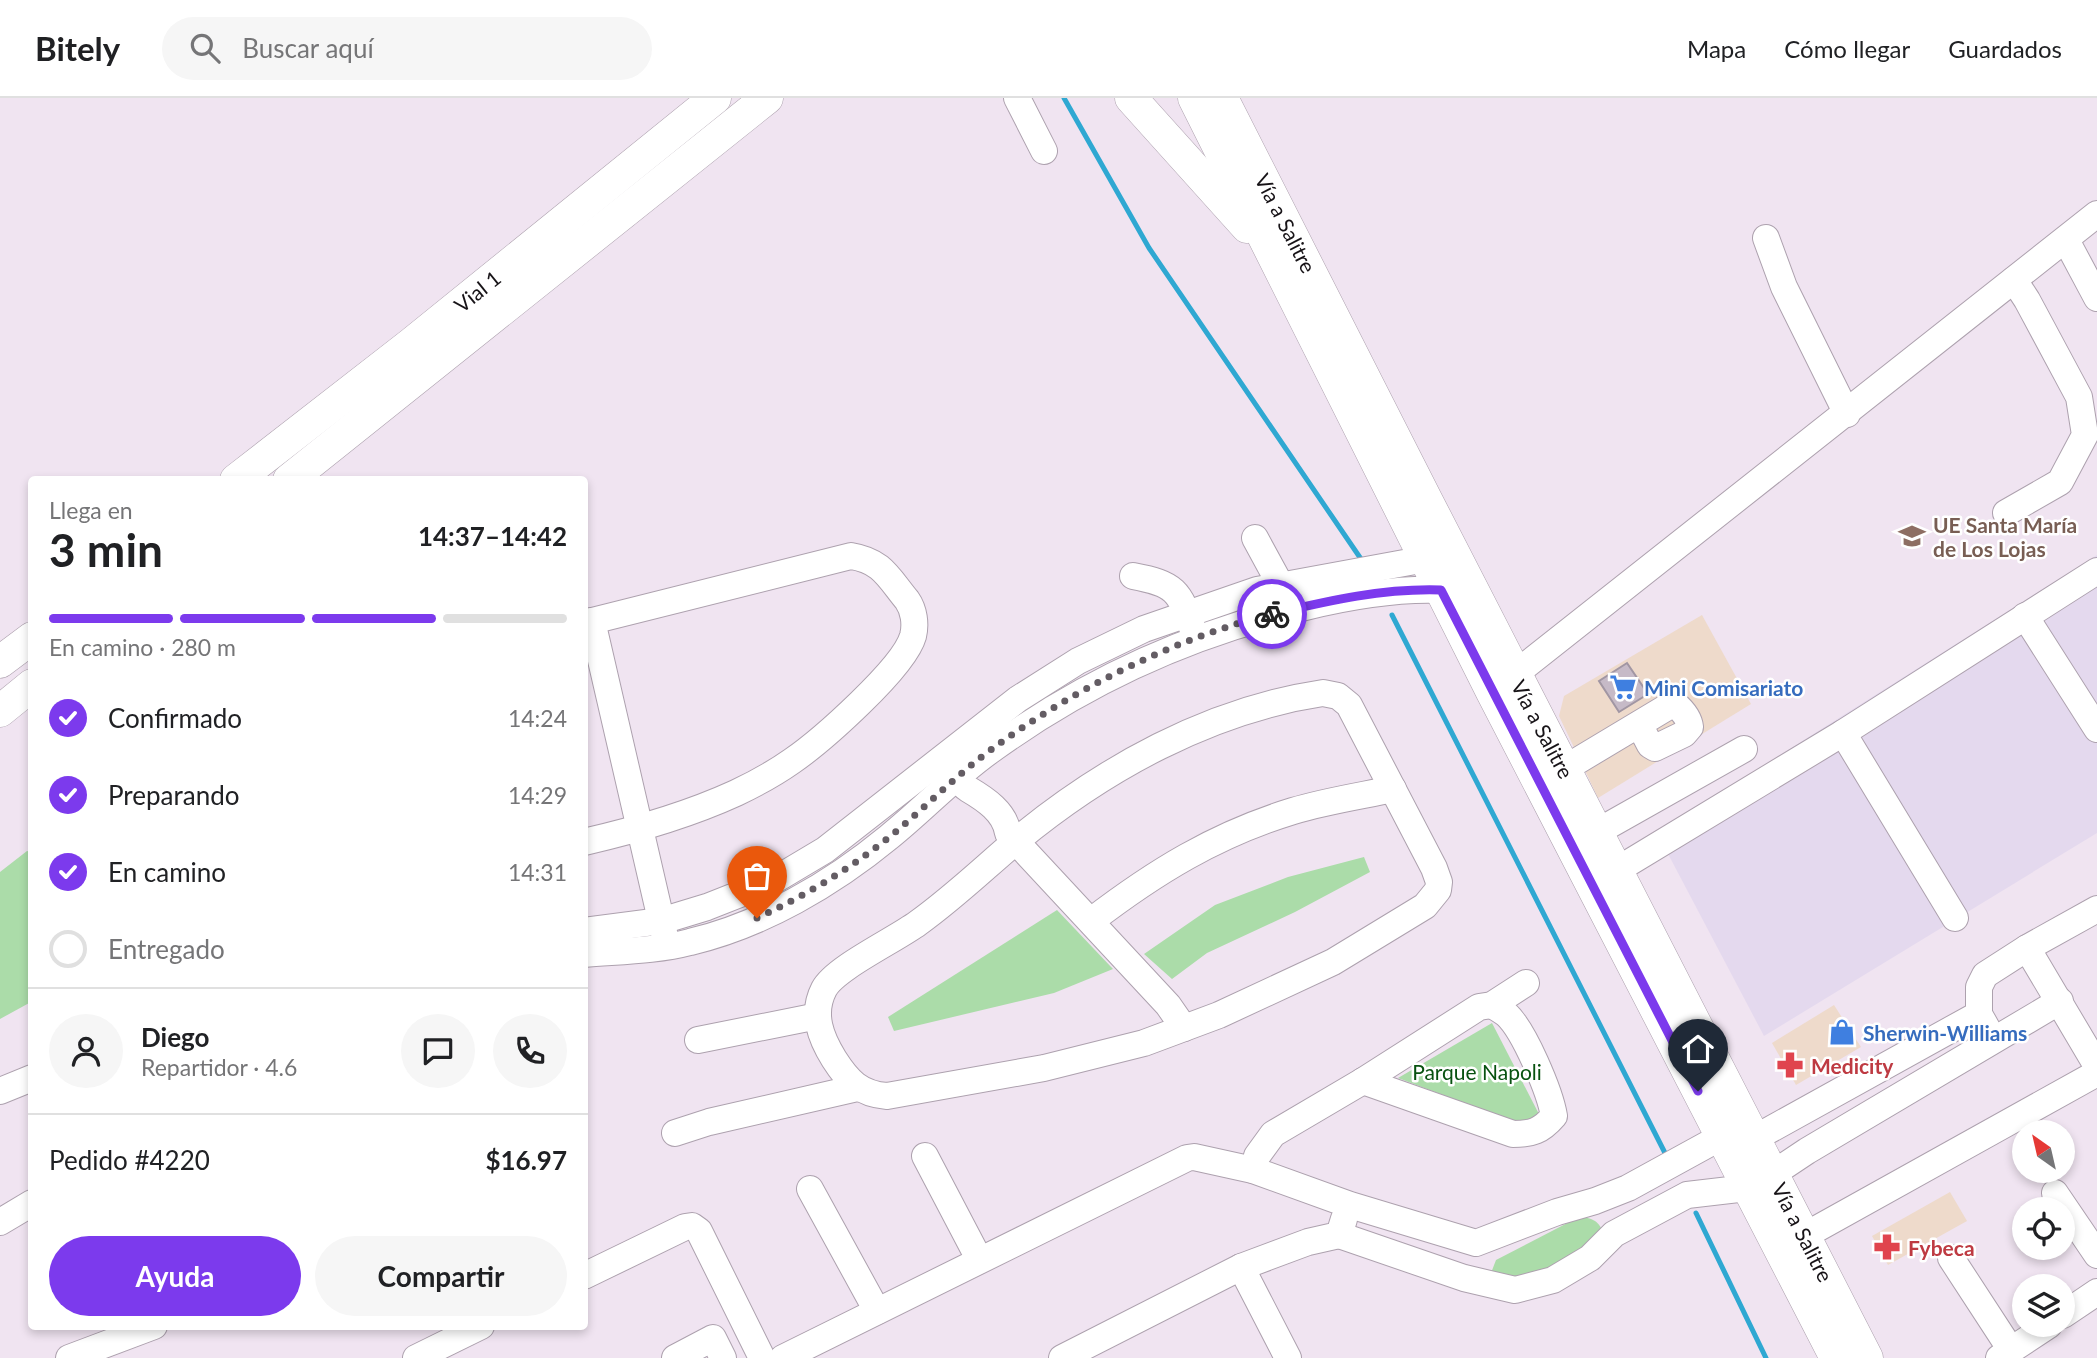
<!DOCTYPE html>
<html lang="es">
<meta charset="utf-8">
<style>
body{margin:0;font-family:Lato,sans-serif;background:#f6f6f6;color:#202124;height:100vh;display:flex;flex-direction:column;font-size:26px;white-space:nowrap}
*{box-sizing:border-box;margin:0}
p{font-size:23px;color:#757577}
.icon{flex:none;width:38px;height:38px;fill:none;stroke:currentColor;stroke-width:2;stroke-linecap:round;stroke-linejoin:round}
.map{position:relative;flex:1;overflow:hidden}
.drawer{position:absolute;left:28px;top:378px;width:560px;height:854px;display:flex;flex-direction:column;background:#fff;border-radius:7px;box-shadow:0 4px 10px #0003}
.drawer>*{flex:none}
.needle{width:46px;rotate:326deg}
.buttons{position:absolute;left:2012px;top:1022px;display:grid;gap:14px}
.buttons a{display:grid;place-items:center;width:63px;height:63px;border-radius:50%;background:#fff;box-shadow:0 4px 10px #0003;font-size:35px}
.pin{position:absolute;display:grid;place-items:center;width:60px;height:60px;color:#fff;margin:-72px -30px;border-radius:50% 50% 50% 0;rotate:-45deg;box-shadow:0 0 7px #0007}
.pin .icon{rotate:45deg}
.courier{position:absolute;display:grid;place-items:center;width:70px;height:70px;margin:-35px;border:5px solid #7c3aed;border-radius:50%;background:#fff;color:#222;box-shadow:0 2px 9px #0007}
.overview em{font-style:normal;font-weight:700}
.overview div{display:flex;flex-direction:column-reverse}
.overview{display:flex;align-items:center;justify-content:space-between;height:119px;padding:0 21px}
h1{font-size:46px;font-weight:700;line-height:52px}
.bar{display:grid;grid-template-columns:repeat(4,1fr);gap:10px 7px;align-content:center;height:84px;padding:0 21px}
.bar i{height:9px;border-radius:5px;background:#e0e0e0}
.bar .current{background:#7c3aed}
.bar p{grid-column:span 4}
.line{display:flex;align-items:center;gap:18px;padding:0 21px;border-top:2px solid #e0e0e0}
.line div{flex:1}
.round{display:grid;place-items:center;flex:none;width:74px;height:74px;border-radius:37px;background:#f6f6f6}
ol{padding:0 21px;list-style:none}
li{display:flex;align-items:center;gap:21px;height:77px}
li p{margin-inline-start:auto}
li .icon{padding:7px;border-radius:50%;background:#7c3aed;color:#fff;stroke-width:4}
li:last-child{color:#757577}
li i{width:38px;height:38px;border:4px solid #e0e0e0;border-radius:50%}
.primary-button{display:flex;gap:14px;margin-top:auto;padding:14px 21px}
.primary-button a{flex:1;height:80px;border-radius:42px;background:#7c3aed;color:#fff;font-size:28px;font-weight:700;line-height:80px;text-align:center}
.primary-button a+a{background:#f6f6f6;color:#202124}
header{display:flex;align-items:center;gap:42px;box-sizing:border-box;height:98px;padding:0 35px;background:#fff;border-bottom:2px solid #e0e0e0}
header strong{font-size:33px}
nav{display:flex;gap:38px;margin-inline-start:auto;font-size:24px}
.search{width:490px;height:63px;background:#f6f6f6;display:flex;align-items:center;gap:18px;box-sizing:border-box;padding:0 24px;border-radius:38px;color:#757577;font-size:26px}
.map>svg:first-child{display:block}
.commercial{fill:#eedacb}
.industrial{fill:#e4d9ee}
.green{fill:#abdca9}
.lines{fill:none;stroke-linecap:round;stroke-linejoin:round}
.stream{stroke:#2fa8d2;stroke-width:5}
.building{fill:#c6bac7;stroke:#a196a3;stroke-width:2}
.minor-casing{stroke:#ada1ae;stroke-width:28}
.major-casing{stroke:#ada1ae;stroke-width:33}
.minor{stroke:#fff;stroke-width:26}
.major{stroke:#fff;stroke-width:32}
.done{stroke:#635c63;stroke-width:7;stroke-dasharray:0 12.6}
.route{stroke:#7c3aed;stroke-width:9}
.labels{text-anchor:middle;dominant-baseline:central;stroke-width:5;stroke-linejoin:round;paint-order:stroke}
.street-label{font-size:21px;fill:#171317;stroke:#fff}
.education-label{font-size:21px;font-weight:bold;fill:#785e54;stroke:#fff;text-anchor:start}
.shop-label{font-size:21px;font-weight:bold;fill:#366cbe;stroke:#fff;text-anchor:start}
.health-label{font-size:21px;font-weight:bold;fill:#be3a42;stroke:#fff;text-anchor:start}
.park-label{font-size:21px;fill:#085210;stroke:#fff}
</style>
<header>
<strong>Bitely</strong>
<div class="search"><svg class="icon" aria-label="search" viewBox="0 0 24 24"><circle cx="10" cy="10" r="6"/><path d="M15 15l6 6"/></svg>Buscar aquí</div>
<nav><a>Mapa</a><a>Cómo llegar</a><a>Guardados</a></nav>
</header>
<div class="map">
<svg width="2097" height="1260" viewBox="0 0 2097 1260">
<rect width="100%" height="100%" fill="#f0e4f1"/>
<g class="commercial">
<path d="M1702,517l49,89 -153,94 -39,-82 5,-20z"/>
<path d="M1834,907l27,42 -65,38 -24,-42z"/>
<path d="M1950,1094l17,29 -79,44 -16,-29z"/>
</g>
<path class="industrial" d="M2097,457v278l-333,203 -107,-203z"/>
<g class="green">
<path d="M27,753l5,1 -1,150 -31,17v-147z"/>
<path d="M1364,759l6,15 -75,40 -88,41 -35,26 -28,-25 71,-49 73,-28z"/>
<path d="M1057,812l56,59 -59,24 -160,38 -6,-14z"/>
<path d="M1492,925l49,95 -16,8 -127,-48z"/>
<path d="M1579,1119c13,1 19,3 24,15l-8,14 -71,37 -33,-10 5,-13z"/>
</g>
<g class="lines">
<g class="stream">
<path d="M1064,0l85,150 212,311"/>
<path d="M1392,517l273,538"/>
<path d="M1696,1115l70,145"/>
</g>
</g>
<path class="building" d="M1627,565l21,31 -29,18 -20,-31z"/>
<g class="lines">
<g class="minor-casing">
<g id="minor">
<path d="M1017,0l27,53"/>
<path d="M1766,140l18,49 63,127"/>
<path d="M2066,142l31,58"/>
<path d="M2006,415l54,-31 25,-47 -6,-38 -52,-97 -13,-20"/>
<path d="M1255,440l25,46"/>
<path d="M1133,478c42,8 46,14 60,54"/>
<path d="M2025,518l72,113"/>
<path d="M592,523l73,316"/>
<path d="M584,525l267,-67c31,5 37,21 56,44 7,10 9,24 6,36 -9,32 -92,105 -121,125 -17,12 -37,23 -56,32 -48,22 -100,37 -152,49"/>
<path d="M1515,576l582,-460"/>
<path d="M1323,595l15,3 11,9 85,163 5,14 -1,8 -13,16 -92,56 -114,53 -75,28 -100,25 -157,28c-27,-2 -39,-15 -53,-37 -13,-21 -23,-45 -10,-70 11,-21 71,-49 94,-66 35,-25 65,-54 98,-82 87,-72 193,-131 307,-148z"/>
<path d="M1843,635l112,185"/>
<path d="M945,667c7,7 15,19 23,24 17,10 37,23 40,44l160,172 16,23"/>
<path d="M1564,671l105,-63 6,-2c7,6 14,14 15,23l-6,7 -29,14 -5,-3 -11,-21"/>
<path d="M1597,734l147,-83"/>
<path d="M1617,772l226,-137 254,-162"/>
<path d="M1091,823c64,-49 124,-86 202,-110 33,-10 67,-15 100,-22"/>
<path d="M584,833l77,-10 46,-14 66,-26 52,-31 193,-151 60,-38 66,-32 113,-39 169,-31"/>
<path d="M2027,850l70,118"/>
<path d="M584,856c35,-3 72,-3 106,-12 72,-17 142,-58 199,-105 36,-29 67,-63 105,-89 93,-67 199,-115 311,-141 45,-11 90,-19 136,-17"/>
<path d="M1988,932l-9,-16v-27l6,-12 42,-27 70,-39"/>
<path d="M698,942l120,-24"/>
<path d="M1363,983l150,53c19,0 28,-3 41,-18 -4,-24 -30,-86 -48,-102 -4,-3 -9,-6 -14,-9"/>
<path d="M0,993l32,-13"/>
<path d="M675,1035l34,-11 148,-34"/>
<path d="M1755,1040l224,-124"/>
<path d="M925,1058l54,103"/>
<path d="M1253,1072l4,-14 16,-22 90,-53 116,-74 13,-2 34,-22"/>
<path d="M1774,1075l33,-22 253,-150"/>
<path d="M810,1091l67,122"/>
<path d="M2055,1095l42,62"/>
<path d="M0,1124l32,-19"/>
<path d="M1339,1137l125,43 51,12 38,-10 37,-22 24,-24 73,-39 60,-7"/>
<path d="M1804,1138l293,-163"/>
<path d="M1951,1160l60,92"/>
<path d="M1241,1169l47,91"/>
<path d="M584,1178l101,-49 7,-1 7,5 63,127"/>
<path d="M2063,1217l34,-23"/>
<path d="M69,1260l85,-32"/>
<path d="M416,1260l65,-32"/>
<path d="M675,1260l38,-20 10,20"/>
<path d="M783,1260l404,-200 7,-1 59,13 97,35 126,38 81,-31 38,-11 33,-13 93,-51"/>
<path d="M1062,1260l179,-91 67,-25 31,-7 5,-16"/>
<path d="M1999,1260l50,-33"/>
</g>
</g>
<g class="major-casing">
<g id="major">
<path d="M1131,0l116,129"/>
<path d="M1194,0l298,594 344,666"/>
<path d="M1222,0c213,421 429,840 645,1260"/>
<path d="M236,382l175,-136 304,-246"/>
<path d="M289,382l478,-382"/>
<path d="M0,564l32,-24"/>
<path d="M0,613l32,-26"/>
</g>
</g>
<use href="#minor" class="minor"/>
<use href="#major" class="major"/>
</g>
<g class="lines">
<path class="done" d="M757,820c47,-22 90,-47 131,-80 36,-29 67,-62 104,-89 80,-59 183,-111 280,-135"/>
<path class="route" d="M1272,516c56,-13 111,-26 169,-24l257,501"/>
</g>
<defs>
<g id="school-bare" transform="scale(2.1)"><path d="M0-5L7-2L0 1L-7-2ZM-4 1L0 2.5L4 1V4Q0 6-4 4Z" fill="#8d6e63" stroke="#fff" stroke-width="2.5" paint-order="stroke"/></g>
<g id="supermarket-bare" transform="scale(2.1)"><path d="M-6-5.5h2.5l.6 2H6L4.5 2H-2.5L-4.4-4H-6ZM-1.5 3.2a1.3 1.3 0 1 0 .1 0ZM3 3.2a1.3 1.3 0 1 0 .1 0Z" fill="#3f7fe0" stroke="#fff" stroke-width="2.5" paint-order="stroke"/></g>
<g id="shop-bare" transform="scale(2.1)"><path d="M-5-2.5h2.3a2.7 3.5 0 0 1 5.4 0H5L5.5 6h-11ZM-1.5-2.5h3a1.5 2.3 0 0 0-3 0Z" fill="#3f7fe0" stroke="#fff" stroke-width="2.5" paint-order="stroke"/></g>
<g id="pharmacy-bare" transform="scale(2.1)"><path d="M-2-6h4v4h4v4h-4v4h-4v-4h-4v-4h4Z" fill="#e0444e" stroke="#fff" stroke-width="2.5" paint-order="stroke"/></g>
</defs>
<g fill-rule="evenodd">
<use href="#school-bare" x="1912" y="438"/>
<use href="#supermarket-bare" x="1623" y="589"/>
<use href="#shop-bare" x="1842" y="934"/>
<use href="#pharmacy-bare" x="1790" y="967"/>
<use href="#pharmacy-bare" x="1887" y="1149"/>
</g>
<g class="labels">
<g class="street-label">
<text transform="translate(1286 125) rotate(63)">Vía a Salitre</text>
<text transform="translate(477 193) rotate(-39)">Vial 1</text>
<text transform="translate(1543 631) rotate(62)">Vía a Salitre</text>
<text transform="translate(1803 1134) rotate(63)">Vía a Salitre</text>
</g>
<g class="education-label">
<text x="1933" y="426">UE Santa María<tspan x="1933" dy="24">de Los Lojas</tspan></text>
</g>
<g class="shop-label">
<text x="1644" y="589">Mini Comisariato</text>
<text x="1863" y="934">Sherwin-Williams</text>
</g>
<g class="health-label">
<text x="1811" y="967">Medicity</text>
<text x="1908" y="1149">Fybeca</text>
</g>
<g class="park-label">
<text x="1477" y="973">Parque Napoli</text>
</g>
</g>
</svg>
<div class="buttons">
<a><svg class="needle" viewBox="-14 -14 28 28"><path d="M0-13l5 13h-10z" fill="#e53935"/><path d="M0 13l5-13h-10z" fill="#757577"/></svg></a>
<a><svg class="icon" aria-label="locate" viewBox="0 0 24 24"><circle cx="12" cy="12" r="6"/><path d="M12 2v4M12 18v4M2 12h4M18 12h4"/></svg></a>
<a><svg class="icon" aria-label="layers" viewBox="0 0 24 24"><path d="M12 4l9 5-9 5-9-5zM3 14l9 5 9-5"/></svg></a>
</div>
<div class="pin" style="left:757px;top:820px;background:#ea580c"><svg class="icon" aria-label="bag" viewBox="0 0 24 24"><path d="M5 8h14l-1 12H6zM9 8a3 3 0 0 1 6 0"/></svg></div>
<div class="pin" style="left:1698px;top:993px;background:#1f2937"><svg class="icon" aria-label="home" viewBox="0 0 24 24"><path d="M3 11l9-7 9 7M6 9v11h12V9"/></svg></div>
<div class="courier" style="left:1272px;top:516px"><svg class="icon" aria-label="bike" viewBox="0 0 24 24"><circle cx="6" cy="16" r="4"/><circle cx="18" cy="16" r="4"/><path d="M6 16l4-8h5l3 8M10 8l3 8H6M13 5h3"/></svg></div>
<section class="drawer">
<div class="overview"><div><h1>3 min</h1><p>Llega en</p></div><em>14:37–14:42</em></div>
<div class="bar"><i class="current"></i><i class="current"></i><i class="current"></i><i></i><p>En camino · 280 m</p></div>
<ol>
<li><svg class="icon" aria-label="check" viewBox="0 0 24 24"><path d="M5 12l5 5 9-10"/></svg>Confirmado<p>14:24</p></li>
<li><svg class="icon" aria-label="check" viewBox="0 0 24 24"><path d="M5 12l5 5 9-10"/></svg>Preparando<p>14:29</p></li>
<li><svg class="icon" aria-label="check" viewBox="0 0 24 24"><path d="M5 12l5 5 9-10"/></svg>En camino<p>14:31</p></li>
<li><i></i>Entregado</li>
</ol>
<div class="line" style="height:126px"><a class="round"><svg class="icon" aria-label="person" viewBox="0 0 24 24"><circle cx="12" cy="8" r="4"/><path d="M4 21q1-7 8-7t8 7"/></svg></a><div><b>Diego</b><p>Repartidor · 4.6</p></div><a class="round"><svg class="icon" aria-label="chat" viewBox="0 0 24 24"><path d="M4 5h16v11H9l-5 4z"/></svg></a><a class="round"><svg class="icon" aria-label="phone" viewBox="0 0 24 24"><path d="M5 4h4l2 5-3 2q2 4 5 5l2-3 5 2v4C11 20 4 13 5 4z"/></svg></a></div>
<div class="line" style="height:91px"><div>Pedido #4220</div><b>$16.97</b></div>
<div class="primary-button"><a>Ayuda</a><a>Compartir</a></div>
</section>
</div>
